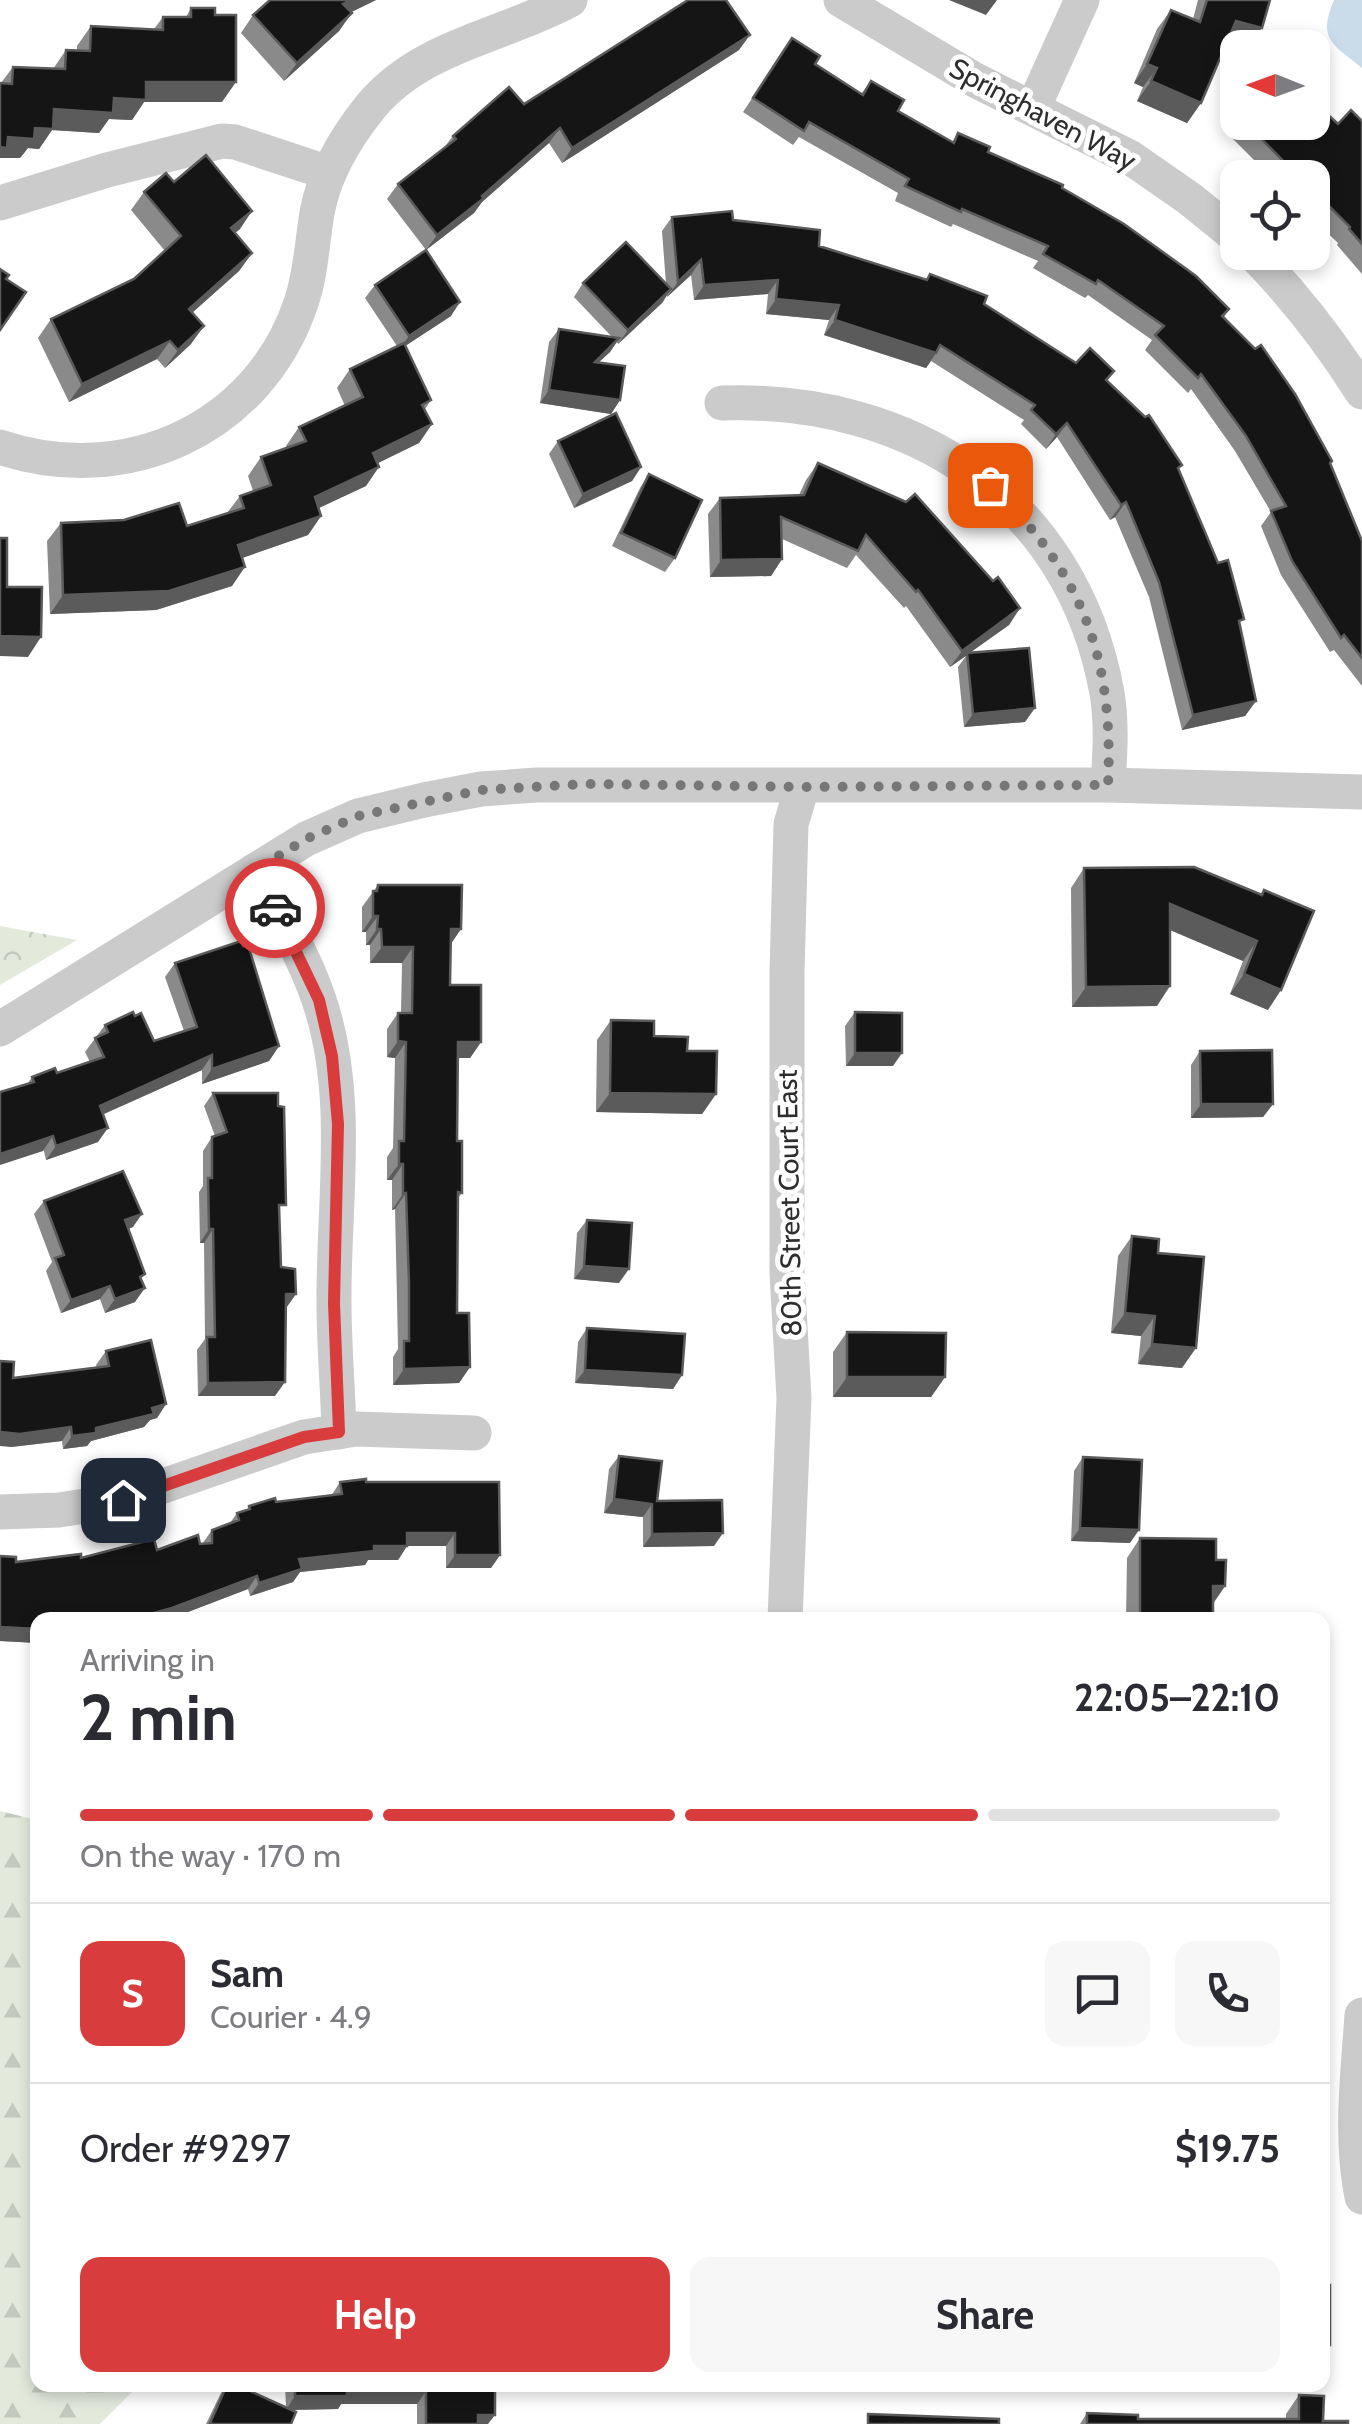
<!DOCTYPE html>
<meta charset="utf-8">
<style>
body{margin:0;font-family:Cabin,sans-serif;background:#f7f7f7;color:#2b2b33;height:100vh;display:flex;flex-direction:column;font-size:38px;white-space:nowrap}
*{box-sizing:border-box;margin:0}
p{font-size:32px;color:#7c7c81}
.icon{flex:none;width:55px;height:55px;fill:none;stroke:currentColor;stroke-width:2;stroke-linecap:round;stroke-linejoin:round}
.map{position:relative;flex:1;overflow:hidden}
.panel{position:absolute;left:30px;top:1612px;width:1300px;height:780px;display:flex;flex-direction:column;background:#fff;border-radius:20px;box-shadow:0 5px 15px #0003}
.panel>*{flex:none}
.needle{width:65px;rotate:271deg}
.tools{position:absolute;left:1220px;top:30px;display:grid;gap:20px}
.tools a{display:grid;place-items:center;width:110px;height:110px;border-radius:20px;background:#fff;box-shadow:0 5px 15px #0003;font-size:50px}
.pin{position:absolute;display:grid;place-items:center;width:85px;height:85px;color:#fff;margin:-42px;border-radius:20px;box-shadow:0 5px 15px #0006}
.courier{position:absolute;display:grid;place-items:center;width:100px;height:100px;margin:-50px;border:8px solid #d93c3d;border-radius:50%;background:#fff;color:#222;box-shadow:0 2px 12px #0007}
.head em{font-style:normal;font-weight:700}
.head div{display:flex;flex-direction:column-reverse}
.head{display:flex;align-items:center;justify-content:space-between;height:170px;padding:0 50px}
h1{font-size:65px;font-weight:700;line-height:75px}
.bar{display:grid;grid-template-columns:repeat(4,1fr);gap:15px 10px;align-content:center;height:120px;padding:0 50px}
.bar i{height:12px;border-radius:8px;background:#e1e1e2}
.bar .selected{background:#d93c3d}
.bar p{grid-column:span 4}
.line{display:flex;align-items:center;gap:25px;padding:0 50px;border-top:2px solid #e1e1e2}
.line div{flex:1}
.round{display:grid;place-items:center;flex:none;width:105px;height:105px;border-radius:20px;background:#f7f7f7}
.cta{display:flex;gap:20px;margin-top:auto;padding:20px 50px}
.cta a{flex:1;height:115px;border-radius:20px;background:#d93c3d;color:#fff;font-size:40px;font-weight:700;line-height:115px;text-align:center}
.cta a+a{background:#f7f7f7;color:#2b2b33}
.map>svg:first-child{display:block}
.forest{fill:url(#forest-firs)}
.park{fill:url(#park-crowns)}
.water{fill:#cadbe9}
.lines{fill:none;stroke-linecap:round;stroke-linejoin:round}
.minor{stroke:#cbcbcb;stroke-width:35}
.wall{fill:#8a8a8a}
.shaded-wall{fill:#5b5b5b}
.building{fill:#151515;stroke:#5b5b5b;stroke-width:2.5}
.done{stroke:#777;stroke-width:10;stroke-dasharray:0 18}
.route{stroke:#d93c3d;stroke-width:12}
.labels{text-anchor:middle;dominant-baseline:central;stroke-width:10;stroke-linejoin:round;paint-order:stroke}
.street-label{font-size:28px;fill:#2e2e2e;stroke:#fff}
</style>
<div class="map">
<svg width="1362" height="2424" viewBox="0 0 1362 2424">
<defs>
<pattern id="forest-firs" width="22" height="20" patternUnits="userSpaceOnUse" patternTransform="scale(2.5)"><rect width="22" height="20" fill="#e3eadc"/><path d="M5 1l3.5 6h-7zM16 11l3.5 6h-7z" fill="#c3c9bd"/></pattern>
<pattern id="park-crowns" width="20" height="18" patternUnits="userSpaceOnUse" patternTransform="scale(2.5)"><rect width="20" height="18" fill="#e3eadc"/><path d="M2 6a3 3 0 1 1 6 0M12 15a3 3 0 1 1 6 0" fill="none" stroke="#c3c9bd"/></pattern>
</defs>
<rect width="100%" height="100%" fill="#fff"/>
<path class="forest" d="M0,1811l37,9 1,565h101l-39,39h-100z"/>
<path class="park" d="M0,926l77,14 -77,45z"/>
<path class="water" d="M1334,0h28v68c-29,-24 -45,-28 -28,-68z"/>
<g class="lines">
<g class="minor">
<path d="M841,0l134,80 156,78 59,41 48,39"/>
<path d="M1033,108l49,-108"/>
<path d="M0,203l107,-33 115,-29 13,1 94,31"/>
<path d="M1252,252c42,43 78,89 110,140"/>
<path d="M722,403c189,-6 350,96 385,290 5,30 3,61 1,92"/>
<path d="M0,447c125,42 258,-17 301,-144 10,-29 11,-60 16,-90 7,-40 29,-76 54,-107 51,-61 133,-70 199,-106"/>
<path d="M254,871c24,41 50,84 65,129 33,96 14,204 15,303 0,43 4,86 5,129"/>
<path d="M0,1029l306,-190 52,-23 66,-16 57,-11 56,-4h571l254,7"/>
<path d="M0,1512l59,-2 64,-10 181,-63 52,-8 118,4"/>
<path d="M785,1620l9,-222 -7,-125v-301l4,-148 11,-37"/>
<path d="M1362,2015c-4,60 -12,122 0,182"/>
</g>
</g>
<g class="wall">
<path d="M270,0h106l-25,12 -12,19 -55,50 -43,-48 12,-18z"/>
<path d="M1198,0h72l-43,42 -26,61 -14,20 -50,-22 6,-14 -9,-4 23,-54 14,-19 22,9z"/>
<path d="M191,8l31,94h-78l-12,18 -23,-1 -10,14 -47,-3 -13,19 -11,-1 -8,10 -19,-1v-74l12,-16 40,2 13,-19h11v-4l14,-20 63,3 9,-12h23z"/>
<path d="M792,38l23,26 46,30 10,-13 27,30 54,31 6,-9 30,19 74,36 167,121 -5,8 106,147 32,77v145l-28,-36 -4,2 -49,-77 -20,-49 10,-14 -36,-61 -44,-62 -3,4 -43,-43 7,-10 -64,-45 -3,3 -52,-30 5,-7 -85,-37 -2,3 -56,-26 3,-8 -99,-56 -6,8 -50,-33z"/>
<path d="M739,50l-177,113 -13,-20 -67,59 -8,11 -48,37 -39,-51 11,-15 45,-35 10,-13 71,-32z"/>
<path d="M1238,115v7l100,2 24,-3v153l-25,-29 1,-2 -26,-25v-40h-40l-46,-46z"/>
<path d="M174,182l66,47 -5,4 17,20 -13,18 -47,42 -1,31 -26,24 -8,-9 -88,43 -31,-64 13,-19 83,-40 31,-28 -34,-41 13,-18z"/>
<path d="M672,217l61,3 193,59 4,-5 54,30 92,59 38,8 -7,10 72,89 61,155 16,76 -11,15 -63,14 -33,-133 -34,-80 -5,3 -53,-83 -11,12 -25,-25 3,-4 -93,-59 -5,7 -102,-33 5,-15 -63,-6 2,-20 -74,6 -3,-25 -24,22v-2l-5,8 -44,41 -1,-2 -7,10 -11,10 21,38 -9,14 -71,-11 9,-61 10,-13 53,8 -38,-40 9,-14 83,1 -4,-53z"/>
<path d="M375,285l76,31 -46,30 26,54 -6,9 7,15 -13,19 -42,20 -11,23 -48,22 3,8 -13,19 -66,23 -10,28 -76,24 -106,4 -3,-73 14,-18 126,3 40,-13 13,-17 13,-5 -5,-15 13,-19 26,-9 -1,-2 13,-19 46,-21 -8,-18 13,-19 47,-23 -32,-48z"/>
<path d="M558,441l83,26 -9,14 -58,27 -25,-54z"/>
<path d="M818,463l175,118 27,27 -11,17 -40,28 56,69 -61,5 -6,-60 8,-11 -16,11 -44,-61 -2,2 -48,-53 -9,13 -65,-29v20l-11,17 -61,1 -2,-63 12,-16 79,-3 7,-15z"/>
<path d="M649,474l26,84 -10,14 -53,-26 28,-58z"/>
<path d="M1084,868l176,27 4,-5 4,120 -38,-16 13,-33 -73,-31 -13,76 -85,1 -1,-119z"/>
<path d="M378,885l83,44 -11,16v40l31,57 -11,16h-12l-1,83 5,52 -4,5 -1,115 13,54 -11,16 -66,2v-28l5,-8 -1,-50 -2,-90 -3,1v-30h-5v-23l6,-9 2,-90 -8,-1v-28l11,-16h3l1,-50h-32v-18h-4v-13h-4v-25z"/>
<path d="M175,963l104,83 -10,15 -67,23v-14l-98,44 -6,28 -52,18 -18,-77 4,-6 25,-4 33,-11 -5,-10 20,-27 49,16 30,-10 -19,-54z"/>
<path d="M855,1012l38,54h-47l-1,-40z"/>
<path d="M611,1020l76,31 29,43 -14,20 -106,-2 1,-72z"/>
<path d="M1200,1051l73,53 -10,13 -72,1v-53z"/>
<path d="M213,1093l66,121 2,53 15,27 -10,14 -11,88h-77l-1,-46 8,-11 -1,-96h-4l-1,-51 4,-6v-35l9,-14 3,-1 -11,-30z"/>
<path d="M44,1201l89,26 -5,2 17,45 -4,5 -6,23 -30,11 -5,-14 -39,14 -15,-42 6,-9 -18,-48z"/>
<path d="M587,1220l32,63 -45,-4 3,-46z"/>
<path d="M1132,1236l26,17 24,115 -44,-4 3,-28 -30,-3 7,-77z"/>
<path d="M587,1328l95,47 -9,14 -98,-6 3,-41z"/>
<path d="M847,1332l98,45 -14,20h-98v-45z"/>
<path d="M106,1351l60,53 -9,14 -7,2 -6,7 -53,14 -4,5 -24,3 -1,-8 -51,6 2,-69 84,-10 -1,-3z"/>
<path d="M619,1456l38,45 57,45 -71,1v-30l-39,-4 5,-44z"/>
<path d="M1083,1457l47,86 -59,-2 3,-70z"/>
<path d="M340,1482h26l134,73 -9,13h-45v-22h-39l-9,14h-30l-3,5 -65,7 -7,10 -43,14 -2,-7 -81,31h-129v23l-38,-2v-85l16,6 65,-4 121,-14 10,-14 18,-7 7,-10 9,-3 3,-4 82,-10z"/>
<path d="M1140,1538l76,22 9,26 -12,18v16h-87l1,-62z"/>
<path d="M226,2385h11l49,22 -1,-22h210l-7,39h-71v-20h-76l-3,5 -47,1v14h-85l14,-29z"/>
<path d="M1299,2395l24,26 25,3h-268l7,-11 51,6h148v-5z"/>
</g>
<g class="shaded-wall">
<path d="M352,0h24l-45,22 12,-18z"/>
<path d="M949,0h48l-11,15z"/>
<path d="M352,13l-13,18 -55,50 13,-18z"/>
<path d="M1236,21l26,7 -14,20 -26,-7z"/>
<path d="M750,35l-11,15 -177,113 10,-15z"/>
<path d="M1147,64l10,4 -14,19 -9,-4z"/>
<path d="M1151,81l50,22 -14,20 -50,-22z"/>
<path d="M146,82h90l-14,20h-78l-12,18 -23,-1 -10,14 -47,-3 -13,19 -11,-1 -8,10h-20v-11l8,-10 27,-9 19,-19 60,-11z"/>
<path d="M560,128l-11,15 -67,59 -8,11 -48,37 11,-15z"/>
<path d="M252,211l-12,18 -22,18 13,-19z"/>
<path d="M252,253l-13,18 -63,56 13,-18z"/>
<path d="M701,260l-10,15 -24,22 11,-15z"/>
<path d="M778,280l-10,14 -74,6 10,-15z"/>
<path d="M671,289l-9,14 -44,41 10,-14z"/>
<path d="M776,299l63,6 -10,15 -63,-6z"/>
<path d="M460,302l-9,14 -52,34 10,-14z"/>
<path d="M835,320l101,33 -10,15 -102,-33z"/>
<path d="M204,326l-13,18 -26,24 13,-18z"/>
<path d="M619,338l-9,14 -25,23 10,-13z"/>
<path d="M170,341l-13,18 -88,43 13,-18z"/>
<path d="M549,390l71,10 -9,14 -71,-11z"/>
<path d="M1067,423l-10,14 -11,12 10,-15z"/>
<path d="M432,424l-13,19 -59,29 13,-19z"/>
<path d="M379,467l-13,19 -64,30 13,-19z"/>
<path d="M641,467l-9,14 -58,27 9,-14z"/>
<path d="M1126,502l-11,15 -5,3 11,-15z"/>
<path d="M321,516l-13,19 -83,29 13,-19z"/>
<path d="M782,559l-11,17 -61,1 11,-17z"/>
<path d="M245,567l-13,19 -76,24 -106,4 13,-19z"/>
<path d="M1020,608l-11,17 -59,42 12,-16z"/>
<path d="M0,636l41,1 -13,20 -28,-1z"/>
<path d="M1256,701l-11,15 -63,14 11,-15z"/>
<path d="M1035,708l-10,14 -61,5 9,-13z"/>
<path d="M1170,904l87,37 -14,20 -87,-37z"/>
<path d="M373,916h5l-12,16h-4z"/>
<path d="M377,929h4l-11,16h-4z"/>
<path d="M451,929h10l-11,16z"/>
<path d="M382,947h31l-11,16h-32z"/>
<path d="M1244,974l37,16 -13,20 -38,-16z"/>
<path d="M1170,986l-13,20 -85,1 14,-20z"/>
<path d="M398,1041l8,1 -11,16 -8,-1z"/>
<path d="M458,1042h23l-11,16h-24z"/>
<path d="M279,1046l-10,15 -67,23 10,-15z"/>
<path d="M855,1053h47l-9,13h-47z"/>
<path d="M212,1055l-10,15 -112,50 10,-14z"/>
<path d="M610,1093l106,1 -14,20 -106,-2z"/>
<path d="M1201,1104h72l-10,13 -72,1z"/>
<path d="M108,1128l-10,14 -52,18 10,-14z"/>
<path d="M53,1136l-10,15 -43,14v-11z"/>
<path d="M399,1164h4l-11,16h-5z"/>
<path d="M406,1193l-11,16 -3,1 11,-16z"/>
<path d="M142,1214l-9,13 -18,7 10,-14z"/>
<path d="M209,1229h4l-9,14h-4z"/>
<path d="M584,1266l45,3 -10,14 -45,-4z"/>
<path d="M110,1286l-10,13 -39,14 10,-13z"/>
<path d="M145,1288l-10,14 -30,11 10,-14z"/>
<path d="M286,1294h10l-10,14h-10z"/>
<path d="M1125,1313l30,3 -14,20 -30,-3z"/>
<path d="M1152,1344l44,4 -14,20 -44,-4z"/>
<path d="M470,1367l-11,16 -66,2 11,-16z"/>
<path d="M585,1370l97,5 -9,14 -98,-6z"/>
<path d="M847,1377h98l-14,20h-98z"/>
<path d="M285,1382l-10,14h-77l10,-13z"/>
<path d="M166,1404l-9,14 -7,2 -6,7 -53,14 -4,5 -24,3 9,-13z"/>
<path d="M71,1427l-9,14 -51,6 -11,-1v-14z"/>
<path d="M614,1499l38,5 -9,13 -39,-4z"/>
<path d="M1080,1528l59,2 -9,13 -59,-2z"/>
<path d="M407,1533h48l-9,13h-48z"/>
<path d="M723,1533l-9,13 -71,1 9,-13z"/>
<path d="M374,1546h33l-9,14h-30l-3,5 -65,7 -7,10 -43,14 9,-13 40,-24z"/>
<path d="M455,1555h45l-9,13h-45z"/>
<path d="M257,1576l-9,13 -81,31h-39z"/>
<path d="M1213,1586h12l-14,20z"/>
<path d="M0,1627l38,2v14l-38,-2z"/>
<path d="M347,2390l79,1 -9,13h-76l-3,5 -52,1 9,-14z"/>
<path d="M478,2415h17l-7,9h-16z"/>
</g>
<g class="building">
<path d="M270,0h82l-9,4 9,9 -55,50 -44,-48z"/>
<path d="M688,0h38l24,35 -178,113 -12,-20 -78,68 2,2 -47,37 -39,-51 58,-45 -3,-3 56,-49 15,17z"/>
<path d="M1207,0h63l-8,28 -26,-7 -35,82 -50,-22 6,-13 -10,-4 24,-54 29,12z"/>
<path d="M191,8h24v7h21v67h-90v18l-32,-2 -1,15 -59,-4 -1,20 -18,-1 -1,11 -26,-2 -1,11 -7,-1v-64l12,1 1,-17 52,2 1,-19 24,1 1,-25 72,4v-13h28z"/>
<path d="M792,38l28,18 -5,8 48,31 8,-14 33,19 -6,11 56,32 4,-10 32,14 -2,5 75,33 -1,3 62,36 72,52 33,33 -7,7 33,33 6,-4 34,49 37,67 -2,2 32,78v117l-18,-23 -3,3 -49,-77 -21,-50 15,-5 -40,-70 -45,-62 -3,4 -43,-43 9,-9 -66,-46 -2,4 -53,-30 5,-8 -86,-37 -1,3 -56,-26 4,-7 -100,-57 -5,9 -51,-33z"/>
<path d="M1312,100l26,24 13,-14 11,11v123l-13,-15 1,-2 -38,-38v-11h-12l-55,-56h67z"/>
<path d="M206,155l46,56 -21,17 21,25 -63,56 15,17 -26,24 -8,-9 -88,43 -31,-65 83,-40 47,-43 -37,-44 22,-19 8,9z"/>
<path d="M732,211l1,9 87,10 -1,16 108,34 3,-6 57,22 -3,8 92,59 14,-15 24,23 -8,9 39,37 4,-2 33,50 -4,3 40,95 10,-3 16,59 -5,2 17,80 -63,14 -34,-133 -33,-80 -5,3 -54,-82 -11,11 -25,-24 4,-5 -95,-60 -4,8 -101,-33 4,-15 -63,-6 2,-19 -74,5 -3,-25 -23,22 -6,-65z"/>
<path d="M626,242l45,47 -43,41 -45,-47z"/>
<path d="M426,250l34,52 -51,34 -34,-51z"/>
<path d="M0,269l9,6 -3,4 20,13 -26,38z"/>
<path d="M559,329l60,9 -24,24 30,4 -5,34 -71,-10z"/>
<path d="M404,343l27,57 -9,5 10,19 -59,29 6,14 -64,30 6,19 -83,29 7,22 -76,24 -106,4 -2,-72 63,-3 55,-17 8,23 57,-18 -4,-12 31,-11 -10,-28 45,-16 -7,-14 64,-30 -13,-28z"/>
<path d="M616,413l25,54 -58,27 -25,-53z"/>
<path d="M818,463l88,39 9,-8 78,87 5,-4 22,31 -58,43 -44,-61 -2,2 -50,-57 -8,16 -77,-34 1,42 -61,1 -1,-62 84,-3z"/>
<path d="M649,474l53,26 -27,58 -54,-25z"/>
<path d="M0,538h7v49h35l-1,50 -41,-1z"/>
<path d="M1029,648l6,60 -62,6 -6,-61z"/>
<path d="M1194,867l68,28 2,-5 50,21 -33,79 -37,-16 13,-33 -87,-37v82l-84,1 -2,-119z"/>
<path d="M378,885h84l-1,44h-10l-1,56h31v57h-23l-1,99h5v52l-4,-1 -1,121h12l1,54 -66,2v-28h5v-58l-3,-90 -3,1v-30h-4v-23h5l2,-99 -8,-1v-28h14l1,-66h-31l-1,-18h-4l1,-13h-5v-25h4z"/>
<path d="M241,941l2,5 5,-1 31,101 -67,23v-14l-112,51 8,22 -52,18 -3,-10 -53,18v-62l34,-10 -2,-5 23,-9 2,5 47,-16 -9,-19 13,-6 -3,-7 28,-13 2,4 6,-3 13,28 43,-14 -22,-64z"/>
<path d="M855,1012l47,1v40h-47z"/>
<path d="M611,1020l43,1v15l34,1 -1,14h30l-1,43 -106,-1z"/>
<path d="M1272,1050l1,54h-72l-1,-53z"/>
<path d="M213,1093h65v13l6,1 2,98h-7l2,62 14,2 1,25h-10l-1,88 -77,1 -1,-46h8l-2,-108h-4l-1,-51h4v-41l15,-5z"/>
<path d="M123,1171l19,43 -17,6 20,54 -5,3 5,11 -30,11 -5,-13 -39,14 -16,-42 9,-3 -20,-54z"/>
<path d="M587,1220l45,3 -3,46 -45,-3z"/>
<path d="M1132,1236l27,3 -1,14 46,4 -8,91 -44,-4 3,-28 -30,-3z"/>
<path d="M587,1328l98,6 -3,41 -97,-5z"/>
<path d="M847,1332l99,1 -1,44h-98z"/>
<path d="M151,1340l15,64 -14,4 2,6 -58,14v5l-24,3 -1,-9 -51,7 -20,-2v-71l14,1 -1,16 96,-12 -3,-15z"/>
<path d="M619,1456l43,5 -5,40 65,-1 1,33 -71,1v-30l-38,-5z"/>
<path d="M1083,1457l59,3 -3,70 -59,-2z"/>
<path d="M366,1479v3h133l1,73h-45v-22h-48v13h-33v5l-75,8 3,10 -43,14 -2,-7 -85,32 -44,12h-90v9l-38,-2v-71l16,1v5l65,-8v4l73,-19 3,11 41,-15 2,9 12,-1v-13l27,-10 -2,-7 13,-4 -1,-3 26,-8 1,4 66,-8 -2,-12z"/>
<path d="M1140,1538l76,1v21h10l-1,26h-12v34l-73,-1z"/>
<rect x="1322" y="2285" width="8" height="60"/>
<path d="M227,2385h10l59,27 -5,12h-78l-3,-1z"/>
<path d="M295,2385h200v30h-17v9h-52v-33l-79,-1v6h-52z"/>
<path d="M1299,2395l25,1 -1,25h25v3h-261v-11l51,2v4h161z"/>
<path d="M868,2414l131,5v5h-131z"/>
</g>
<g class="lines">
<path class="done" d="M275,908l-21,-37 52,-32 52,-23 123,-26 105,-6 216,3 306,-2c6,-127 -25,-212 -118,-300"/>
<path class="route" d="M123,1500l181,-63 35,-5 -5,-129 4,-179 -6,-68 -13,-56 -44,-92"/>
</g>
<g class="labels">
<g class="street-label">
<text transform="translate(1043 114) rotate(28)">Springhaven Way</text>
<text transform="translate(789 1203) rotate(-91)">80th Street Court East</text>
</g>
</g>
</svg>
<div class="tools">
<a><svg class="needle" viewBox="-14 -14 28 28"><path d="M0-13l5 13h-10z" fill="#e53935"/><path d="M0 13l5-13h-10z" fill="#7c7c81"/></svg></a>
<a><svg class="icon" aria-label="locate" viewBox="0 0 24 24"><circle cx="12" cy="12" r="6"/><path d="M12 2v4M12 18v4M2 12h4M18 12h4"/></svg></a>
</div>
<div class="pin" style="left:990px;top:485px;background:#ea580c"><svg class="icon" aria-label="bag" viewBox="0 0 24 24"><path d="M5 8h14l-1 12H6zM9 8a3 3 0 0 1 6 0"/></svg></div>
<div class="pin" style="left:123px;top:1500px;background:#1f2937"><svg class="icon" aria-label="home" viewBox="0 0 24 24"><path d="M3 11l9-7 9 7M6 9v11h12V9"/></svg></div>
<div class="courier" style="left:275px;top:908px"><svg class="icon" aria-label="car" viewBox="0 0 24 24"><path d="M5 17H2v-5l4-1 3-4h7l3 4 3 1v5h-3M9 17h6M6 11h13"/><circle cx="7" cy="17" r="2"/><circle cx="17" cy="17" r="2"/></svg></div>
<section class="panel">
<div class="head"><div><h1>2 min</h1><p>Arriving in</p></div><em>22:05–22:10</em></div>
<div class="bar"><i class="selected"></i><i class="selected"></i><i class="selected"></i><i></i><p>On the way · 170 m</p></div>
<div class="line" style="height:180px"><b class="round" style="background:#d93c3d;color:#fff">S</b><div><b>Sam</b><p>Courier · 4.9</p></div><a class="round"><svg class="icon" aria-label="chat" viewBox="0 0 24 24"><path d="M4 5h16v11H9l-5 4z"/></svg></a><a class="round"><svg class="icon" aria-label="phone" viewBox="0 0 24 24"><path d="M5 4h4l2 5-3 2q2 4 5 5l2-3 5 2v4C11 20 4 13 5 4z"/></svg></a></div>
<div class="line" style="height:130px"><div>Order #9297</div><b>$19.75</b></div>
<div class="cta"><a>Help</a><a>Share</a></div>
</section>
</div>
